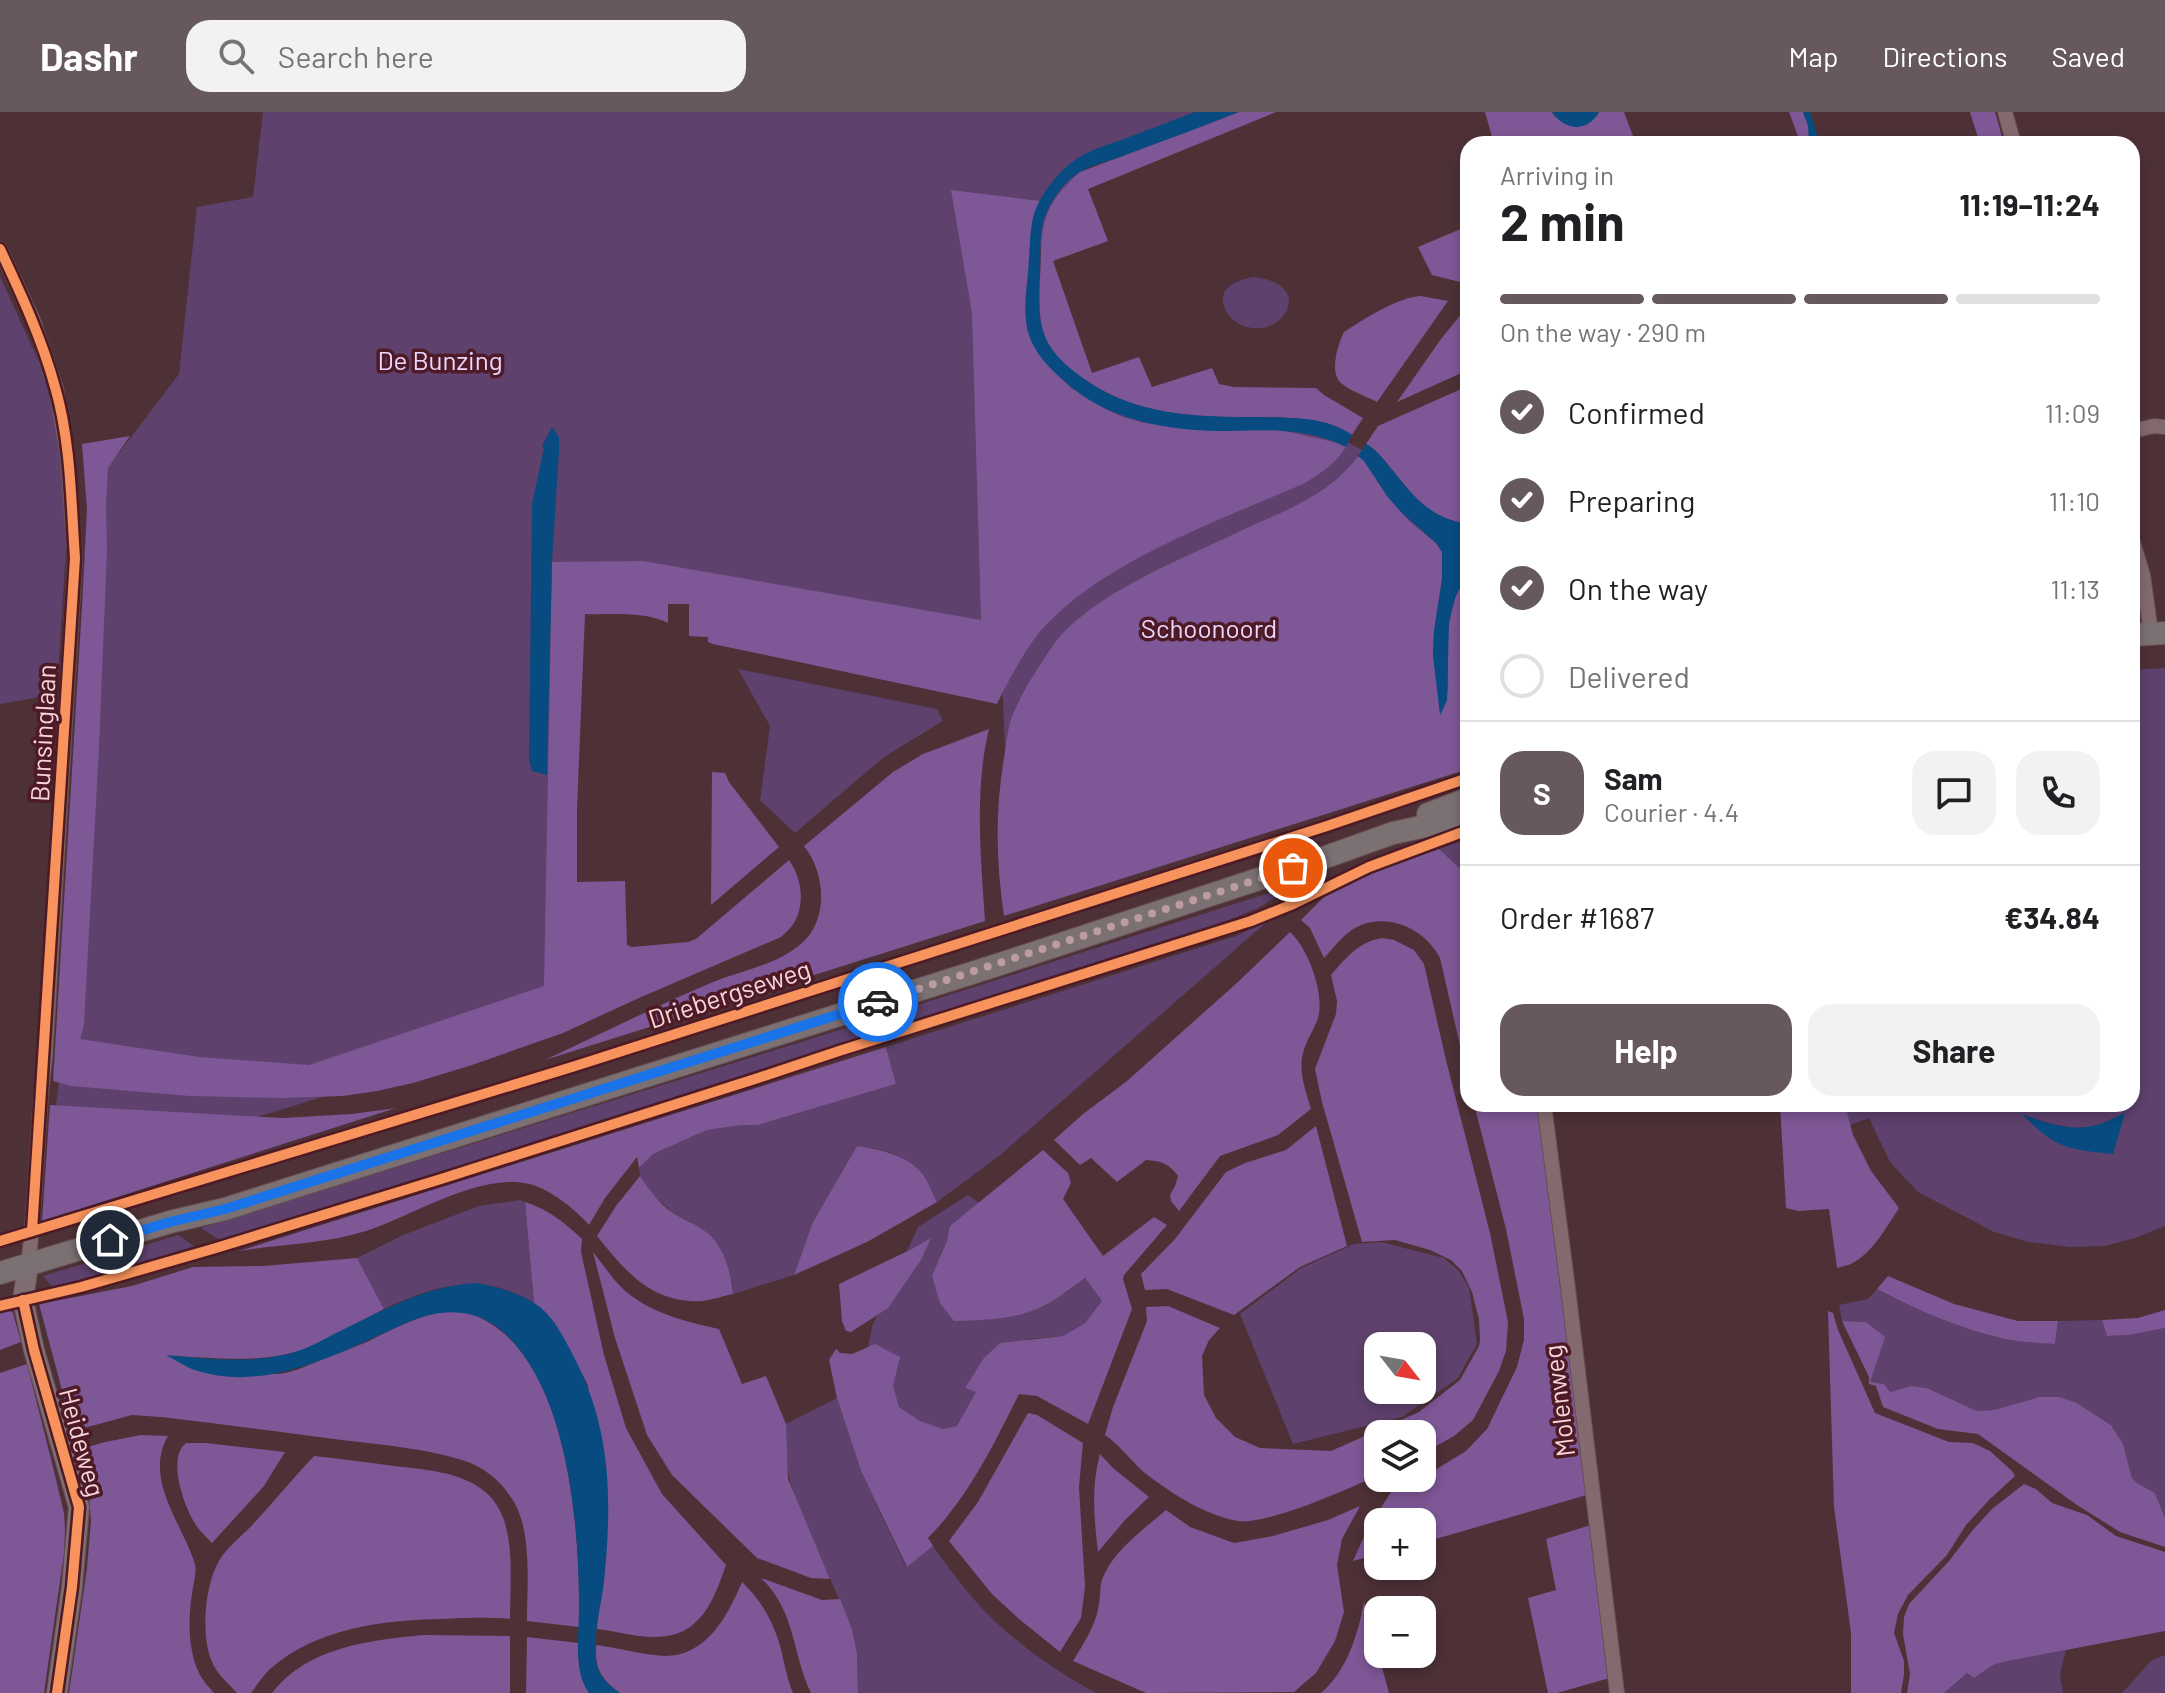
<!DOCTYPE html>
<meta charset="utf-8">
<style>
body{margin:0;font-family:Barlow,sans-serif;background:#f2f2f2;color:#202124;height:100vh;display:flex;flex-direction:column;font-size:30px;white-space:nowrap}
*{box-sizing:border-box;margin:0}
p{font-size:26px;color:#757577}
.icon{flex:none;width:44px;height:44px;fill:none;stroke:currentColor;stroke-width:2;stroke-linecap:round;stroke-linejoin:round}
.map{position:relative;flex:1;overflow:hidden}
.drawer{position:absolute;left:1460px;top:24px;width:680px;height:976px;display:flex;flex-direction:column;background:#fff;border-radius:24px;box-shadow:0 4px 12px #0003}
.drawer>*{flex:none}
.needle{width:52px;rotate:121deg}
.fabs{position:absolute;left:1364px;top:1220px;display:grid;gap:16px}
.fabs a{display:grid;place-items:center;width:72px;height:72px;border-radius:16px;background:#fff;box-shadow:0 4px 12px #0003;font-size:40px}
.pin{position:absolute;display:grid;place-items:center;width:68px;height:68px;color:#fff;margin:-34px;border:4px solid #fff;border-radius:50%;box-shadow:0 2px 8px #0007}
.courier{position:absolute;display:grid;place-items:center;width:80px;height:80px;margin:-40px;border:6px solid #1a73e8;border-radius:50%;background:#fff;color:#222;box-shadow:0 2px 10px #0007}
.summary em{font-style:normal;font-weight:700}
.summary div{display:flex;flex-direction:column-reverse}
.summary{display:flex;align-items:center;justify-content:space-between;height:136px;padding:0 40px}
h1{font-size:52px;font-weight:700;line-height:60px}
.bar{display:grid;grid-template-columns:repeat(4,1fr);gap:12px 8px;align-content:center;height:96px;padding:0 40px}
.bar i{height:10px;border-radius:6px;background:#e0e0e0}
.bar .on{background:#66585c}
.bar p{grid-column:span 4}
.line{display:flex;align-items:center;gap:20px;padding:0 40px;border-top:2px solid #e0e0e0}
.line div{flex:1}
.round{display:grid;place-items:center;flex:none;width:84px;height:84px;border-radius:24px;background:#f2f2f2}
ol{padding:0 40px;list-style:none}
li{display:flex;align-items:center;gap:24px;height:88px}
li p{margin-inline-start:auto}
li .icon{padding:8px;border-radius:50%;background:#66585c;color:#fff;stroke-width:4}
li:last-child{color:#757577}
li i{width:44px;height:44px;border:4px solid #e0e0e0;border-radius:50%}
.cta{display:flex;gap:16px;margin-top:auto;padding:16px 40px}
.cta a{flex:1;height:92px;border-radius:24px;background:#66585c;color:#fff;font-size:32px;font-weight:700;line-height:92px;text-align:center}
.cta a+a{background:#f2f2f2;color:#202124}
header{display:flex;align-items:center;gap:48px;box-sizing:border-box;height:112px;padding:0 40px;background:#66585c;color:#fff}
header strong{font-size:38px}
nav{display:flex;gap:44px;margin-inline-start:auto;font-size:28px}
.search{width:560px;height:72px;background:#f2f2f2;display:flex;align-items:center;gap:20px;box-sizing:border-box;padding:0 28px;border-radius:24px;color:#757577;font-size:30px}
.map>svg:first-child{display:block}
.green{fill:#5e416d;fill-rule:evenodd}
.forest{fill:#7e5796}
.water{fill:#074b81}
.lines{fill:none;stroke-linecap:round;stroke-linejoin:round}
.street-casing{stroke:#684e53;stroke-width:16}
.secondary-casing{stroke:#684e53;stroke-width:22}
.primary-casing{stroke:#684e53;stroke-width:24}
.street{stroke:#826a6e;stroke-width:14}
.secondary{stroke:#7e6d71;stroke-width:20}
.primary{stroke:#7b7072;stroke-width:22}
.cycleway-casing{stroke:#4d1a25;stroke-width:15}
.cycleway{stroke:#f8935d;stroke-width:10}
.done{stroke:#bc9ca1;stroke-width:8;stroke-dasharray:0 14.4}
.route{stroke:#1a73e8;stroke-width:10}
.labels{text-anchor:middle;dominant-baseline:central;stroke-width:7;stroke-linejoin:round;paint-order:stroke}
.park-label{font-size:26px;fill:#ecd6fe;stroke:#4d1a25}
.street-label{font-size:26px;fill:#f8d5da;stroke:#4d1a25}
</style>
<header>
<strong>Dashr</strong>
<div class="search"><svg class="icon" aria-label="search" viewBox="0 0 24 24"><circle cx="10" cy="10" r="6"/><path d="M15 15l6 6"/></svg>Search here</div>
<nav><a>Map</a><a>Directions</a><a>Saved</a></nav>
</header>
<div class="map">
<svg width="2165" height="1581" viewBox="0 0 2165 1581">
<rect width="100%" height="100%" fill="#4d3136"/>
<g class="green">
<path d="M263,0h947l-124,51 -53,98 59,132 226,34 54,28 96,85v224l-462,8 -6,-134 -435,-66 -10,454 -304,93 -196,-7 7,-55 35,-575 82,-108 18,-167 56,-10z"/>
<path d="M0,164l51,113 8,33 8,110 -10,162 -57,10z"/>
<path d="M1253,165c71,7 22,76 -21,42 -5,-5 -8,-10 -9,-17 -2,-17 16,-22 30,-25z"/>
<path d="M2165,556v558l-30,12 -30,8 -35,1 -41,-5 -35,-10 -76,-40 -28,-30 -21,-44 -19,7 -5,-21h287v-434zM2124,1002l-11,40 -89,-39c24,8 51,18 76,9 9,-3 16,-8 24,-10z"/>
<path d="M738,557l199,40 6,12 -59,36 -89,76 -35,-33 10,-74z"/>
<path d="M1468,727v37l-29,-27z"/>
<path d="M1297,772l-39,24 -39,16 -720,232 -278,85 -20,-13 613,-190z"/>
<path d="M1269,808l-270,236 -62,46c-5,-10 -9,-21 -15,-29 -15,-19 -43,-24 -65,-27l-44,76 -19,53 -61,19 -1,-13 -40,-58 -19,-10 -19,-17 -14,-20 -1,-8 14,-14 54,-24 35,-5h16l138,-41 -10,-37 350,-111z"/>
<path d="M968,1083l59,42 10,72 30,-17 18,-14 17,23 -17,22 -22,13 -36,3 -75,99 -96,-29 16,-82 46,-100z"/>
<path d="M520,1088l5,2 9,101c-53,-32 -98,-18 -150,6l-27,-51 46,-23 76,-29z"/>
<path d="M178,1123l19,13 -106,31 -39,7 -9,-10z"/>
<path d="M1381,1130l63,16 15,13 10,17 8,56 -19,34 -56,39 -109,27 -53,-130 61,-46 53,-24zM1378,1234h44v44h-44z"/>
<path d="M1877,1177c40,21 83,40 128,50 16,3 33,3 50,5l3,-23 44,-1 6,16 21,-1 36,-7v190l-10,-25 -18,-10 -5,-5 -9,-34 -13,-20 -33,-21 -38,-6 -45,13 -17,1 -50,-23 -16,-2 -21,6 -20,-9 -4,-61 -24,-1 -3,-16 29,-6z"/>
<path d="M837,1286l24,73 45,96 27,-21c14,20 29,40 45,58 33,36 76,66 118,89h-238l-1,-40 -5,-24 -56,-129c-10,-27 -11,-47 -10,-76z"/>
<path d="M2066,1538l-6,24 3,19h-119l23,-20 7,5 19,-13 10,-3z"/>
<path d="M2165,1543v38h-43l30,-33z"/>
</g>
<g class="forest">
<path d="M1239,0h37l-188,77 20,52 -55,20 39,112 47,-16 13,30 60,-19 7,16 15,3 82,1 8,7 39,23 -11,17c-26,-18 -63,-17 -94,-18 -61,0 -122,-1 -174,-38 -43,-31 -46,-49 -44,-99 2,-51 -2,-71 40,-108z"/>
<path d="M1485,0h67l3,5h41l3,-5h25l12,32h-142z"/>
<path d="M1789,0h14l12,32h-14z"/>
<path d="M1970,0h25l9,32h-24z"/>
<path d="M951,78l89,11 -4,8 -9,122 16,28 27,28 37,23 16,7 21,6 67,7h69l54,12 12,5c-11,17 -25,26 -41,36 -84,37 -197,76 -260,143 -15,15 -39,58 -48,78l-284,-60 -5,-2v-5l-19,-1v-32h-21v19c-23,-12 -58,-8 -83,-9l-8,195v73l48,-1 2,64 5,2 56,-5 8,-3 93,-79c12,17 17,42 5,63 -3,5 -9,10 -13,14l-142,61 -76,35 -91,32 -59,18 -36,8 -34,5 -61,2 -92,-2 -119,-10 -18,-5 29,-474 5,-98 -5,-65 48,-8 -22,32 -2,37 1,45 -8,197 -15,278 -4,14 119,18 110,8 235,-79 8,-424 91,-1 338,59 -9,-307z"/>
<path d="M1468,114v52l-4,5 -32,-8 -14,-28z"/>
<path d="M1421,184l27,5 -71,101c-11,-6 -27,-11 -36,-19 -12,-11 -3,-39 3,-51 20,-13 54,-35 77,-36z"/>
<path d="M1467,195l1,63 -71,32 44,-63z"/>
<path d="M1468,274v138c-42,-7 -54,-28 -79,-58 -7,-9 -14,-17 -23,-22l12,-18z"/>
<path d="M1358,344l6,4 23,36 23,26 26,21 6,9v27l-8,52 -1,24 8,58c11,-20 6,-39 6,-62 1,-29 6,-56 21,-80v198l-464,147c-8,-54 -9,-105 0,-158 2,-12 3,-24 6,-36 7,-19 17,-37 28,-54 9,-13 17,-28 29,-39 43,-42 115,-70 169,-96 44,-21 93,-36 122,-77z"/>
<path d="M989,617c-15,62 -8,129 -4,192l-440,139c56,-26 111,-54 168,-78 30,-12 65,-17 90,-40 26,-24 22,-70 1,-96l89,-74 30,-18z"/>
<path d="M712,660l13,1 4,9 50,65 -68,58z"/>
<path d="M1439,737l29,27v204l-28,-122c-16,-31 -57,-48 -88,-28 -11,7 -19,19 -28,28l-14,-30 -9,-8 34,-34z"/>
<path d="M1290,820c18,16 35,62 28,86 -4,12 -12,23 -15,35 -5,19 3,38 8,56l-33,26 -58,21 -41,55 -8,-10 -1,-6 5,-9 3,-10c-9,-13 -18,-15 -32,-16l-29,22 -26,-24 -11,7 -26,-25 29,-26 44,-33 111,-99z"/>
<path d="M1382,826l12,2 20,10 10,14 22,96 44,173 18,89 -2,29 -7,20 -26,49 -19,16 -32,18v-20h-44v41c-29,14 -111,50 -140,46 -33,-6 -62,-25 -88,-44 -17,-12 -27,-30 -45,-42l8,-28 34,-86 -1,-14 22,-1 52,22 -11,12 -7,16 2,39 12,23 19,19 25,11 71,3 88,-39 41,-32 19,-34 1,-5 -1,-22 -7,-27 -10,-21 -11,-11 -21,-10 -35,-10 -33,2 -40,-140 -7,-33 21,-55 1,-13 -6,-26c15,-17 27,-33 51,-37z"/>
<path d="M886,935l10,37 -138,41h-16l-35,5 -54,24 -14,14 -2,-11 -32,41 -16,27c-14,-16 -39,-36 -60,-41 -49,-12 -117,32 -163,47 -41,13 -84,13 -127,20z"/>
<path d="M1474,992h67l49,390 -168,49v-21h-44v32l-25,7 15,-33 23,-36 31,-14 44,-27 21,-22 30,-62 7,-27v-21l-18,-90z"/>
<path d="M1780,992h65l8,31 18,36 28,37c-12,18 -25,42 -43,53 -5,4 -12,5 -19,7l-8,-59 -31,2 -12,-3z"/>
<path d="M50,993l233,13 69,-4 44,-6 -354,113z"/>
<path d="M1316,1014l31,120 -47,21 -66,48 -67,-26 -22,1 -4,-16 34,-35 51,-67 19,-9 41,-13z"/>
<path d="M857,1034c22,3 50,9 65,27 6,8 10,19 15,29l-70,40 -73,33 19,-53z"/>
<path d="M1043,1038l25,23 3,10 -8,16 40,57 51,-39 13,8 -43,50 -1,4 9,30 -44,115 -51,-28 -18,-2c-25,50 -51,104 -91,144l5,8 -26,21 -46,-96 -24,-73 -8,-38 7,-11 4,4 12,1 23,-10 25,13 -7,29 6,21 21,14 23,8 14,-3 19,-34 -11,-4 19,-30 16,-15 63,-7 22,-13 17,-22 -17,-23c-15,11 -31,24 -48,31 -27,11 -55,11 -83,12l-14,-18 -8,-27 15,-35 3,-15z"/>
<path d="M640,1064c9,13 19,28 33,37 11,7 23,11 33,19 18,13 25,41 27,62 -10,2 -21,6 -31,7 -50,3 -77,-30 -105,-65l19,-30z"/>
<path d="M525,1090c23,7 40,21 57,37l-1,13 23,103 22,73 36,66 64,71c-13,37 -26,73 -73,72 -18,0 -37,-6 -56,-8l-9,-244 -33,-61 -15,-16 -6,-5z"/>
<path d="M931,1126l-10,22 -33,48 -37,24 -5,-1 -4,-10 -3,-37 73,-35z"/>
<path d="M593,1140c9,11 18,25 28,35 27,26 63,34 98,42l23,55 24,-8 20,48 2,55 42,100 -19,-1 -54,-20 -85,-83 -25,-40 -32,-97z"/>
<path d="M357,1146l27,51c-26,13 -58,34 -85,42 -43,13 -87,6 -131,5 26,4 52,8 78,13 9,1 20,5 30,5 13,0 28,-7 40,-12 17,-7 34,-13 51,-20 26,-13 55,-29 85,-31 14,-1 28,5 39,13 80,49 90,218 88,303l-52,-6c0,-37 6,-95 -17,-125 -11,-17 -28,-30 -48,-36 -38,-12 -80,-15 -120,-20 -60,-8 -120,-16 -181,-23l-29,-2 -59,16 -34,-127 93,-18 61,-19 70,-1z"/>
<path d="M1888,1164l66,28 64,17h40l-3,23c-17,-1 -34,-2 -50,-5 -45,-10 -88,-29 -128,-50z"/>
<path d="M8,1197l5,4 8,29 -21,8v-39z"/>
<path d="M2165,1198v18l-36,7 -22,1 -5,-16 36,-2z"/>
<path d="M1828,1199l5,2 5,17 37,83 74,29 24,1 17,8 22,20 3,5 -25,23 -24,26 -19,30 -39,40 -10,19 -4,19 10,28v14l-3,18h-50v-60l-17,-126z"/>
<path d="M1842,1209l24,1 19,15 -15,45 14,2 6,8 21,-6 16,2 50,23 17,-1 45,-13h20l18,6 34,22 12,19 9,34 5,5 18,10 10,25v29l-45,-15 -43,-27 -99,-71 -40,-5 -55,-22 -7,-21 -7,-2v-7z"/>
<path d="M27,1252l26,103 11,46 1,16 -1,24 -20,140h-44v-320z"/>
<path d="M1028,1301l9,2 46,28 -4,44 6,100 -4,31 -21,34 -41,-33 -27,-25 -43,-53 29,-39z"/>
<path d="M141,1323l27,1c-25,43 15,89 27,128 2,9 -2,21 -3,30 -4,25 -4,56 7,79 3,7 10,14 15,20h-145l18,-125 4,-47 -2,-26 -11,-45 27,-8z"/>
<path d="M186,1331h20l79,9 -21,34 -52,57c-5,-5 -10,-10 -14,-15 -13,-17 -32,-70 -12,-85z"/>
<path d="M1100,1342l13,14 36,29 -24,23 -27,32c-4,-35 -7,-64 2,-98z"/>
<path d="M314,1344c27,3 53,6 80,10 42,5 94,7 110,54 10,31 6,68 6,99 -22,-2 -45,-1 -67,0 -61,1 -126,9 -173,50 -7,7 -13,16 -19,24h-14c-8,-9 -19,-18 -24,-29 -12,-24 -9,-72 3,-97 8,-19 27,-31 40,-46 20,-22 38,-44 58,-65z"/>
<path d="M2024,1372l12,5 16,14 35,12 29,21 49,16v79l-162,31 -10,3 -19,13 -7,-5 -23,20h-37l3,-19 -7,-40 1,-17 5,-13 40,-43 23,-30 20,-22z"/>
<path d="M1360,1394l-18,33 -5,26 7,47 -9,29 -19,32 -22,19 -148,1 -73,-32c11,-18 23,-36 26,-57 2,-11 0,-21 6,-31 13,-26 39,-44 61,-63l24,17 44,16 39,-7 55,-16z"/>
<path d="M1594,1412l19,153 -56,16h-9l-20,-95 28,-8 -10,-51z"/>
<path d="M761,1466l61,22 18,-1 12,30 5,24 1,40h-47c-19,-39 -15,-82 -50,-115z"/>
<path d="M742,1470c18,17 29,36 37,60 5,17 7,35 14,51h-173c-18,-12 -26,-25 -24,-48 23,3 46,10 69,11 42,0 63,-41 77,-74z"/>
<path d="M1364,1490l25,91h-68c26,-22 37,-59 43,-91z"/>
<path d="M424,1523l86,1v57h-238c35,-46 98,-53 152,-58z"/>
<path d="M527,1525l51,6c0,17 1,36 11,50h-63z"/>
</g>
<g class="water">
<path d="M1195,0h44c-38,15 -76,29 -114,43 -14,6 -32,9 -45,17 -16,9 -31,31 -36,48 -5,15 -3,33 -4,48 -2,55 -5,76 44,111 52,37 113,38 175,38 32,1 66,-1 93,18l-6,12c-35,-18 -76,-18 -113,-16 -60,1 -125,-9 -170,-51 -14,-12 -31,-30 -35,-49 -6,-21 0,-50 1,-72 1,-16 1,-33 6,-48 7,-18 22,-37 36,-48 15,-12 33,-17 50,-23 25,-9 49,-19 74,-28z"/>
<path d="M1552,0h47c-12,21 -34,19 -47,0z"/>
<path d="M1803,0h7l10,32h-11l-1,-19z"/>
<path d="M552,315l7,10v13l-7,112 -5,213 -15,-4 -3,-12 3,-255 12,-56 -2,-2z"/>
<path d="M1366,332c9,5 16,13 23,22 24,29 39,52 79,58v47l-13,27 -6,24 -2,78 -7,15 -7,-60 1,-24 8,-52v-27l-6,-9 -35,-31 -14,-16 -23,-35 -6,-5z"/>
<path d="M2125,1001l-12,41c-46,-5 -58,-6 -91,-40 24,9 52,19 78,10 8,-2 16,-8 25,-11z"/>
<path d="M478,1171c21,5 44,10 62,24 15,12 25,33 34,50 38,74 38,143 30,225 -3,24 -11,54 -8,78 2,16 12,25 24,33h-31c-16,-24 -10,-56 -10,-83 0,-82 -9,-201 -64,-266 -30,-36 -68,-39 -109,-21 -64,28 -136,70 -208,48 -11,-3 -22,-11 -32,-16 43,4 93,10 135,-5 11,-4 22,-10 33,-16 49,-23 88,-48 144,-51z"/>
</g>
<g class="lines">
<g class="street-casing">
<g id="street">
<path d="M2005,0l9,32"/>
<path d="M0,137l33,71 23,68 11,65 8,105 -30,500c-9,69 -8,138 -17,207"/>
<path d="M2132,319l22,-5 11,1"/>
<path d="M2132,427l11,36 8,58"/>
<path d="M1544,992l24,184 49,405"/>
</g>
</g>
<g class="secondary-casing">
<path id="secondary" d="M28,1153l-5,35 11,50 45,157 -7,80 -15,106"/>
</g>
<g class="primary-casing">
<g id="primary">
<path d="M2132,523l33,-2"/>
<path d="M1428,702l40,-15"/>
<path d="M0,1161l170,-51 55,-13 769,-243 329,-108 70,-25 75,-16"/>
</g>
</g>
<use href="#street" class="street"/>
<use href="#secondary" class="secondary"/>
<use href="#primary" class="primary"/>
<g class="cycleway-casing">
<g id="cycleway">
<path d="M0,137c21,45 42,90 55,138 16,55 16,115 20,171l-43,673"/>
<path d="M0,1129l572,-174 755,-241 141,-48"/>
<path d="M23,1188l11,50 45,157 -7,80 -15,106"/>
<path d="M0,1194l81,-19 135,-39 225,-69 314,-100 84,-28 412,-130 42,-17 76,-37 99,-37"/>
</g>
</g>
<use href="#cycleway" class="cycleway"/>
</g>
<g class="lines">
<path class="done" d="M878,890l415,-134"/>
<path class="route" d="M110,1128l60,-18 55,-13 653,-207"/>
</g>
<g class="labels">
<g class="park-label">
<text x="440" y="247">De Bunzing</text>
<text x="1209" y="515">Schoonoord</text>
</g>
<g class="street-label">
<text transform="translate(42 621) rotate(-87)">Bunsinglaan</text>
<text transform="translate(729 881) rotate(-18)">Driebergseweg</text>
<text transform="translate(1558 1289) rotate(-97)">Molenweg</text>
<text transform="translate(83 1330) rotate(75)">Heideweg</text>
</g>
</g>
</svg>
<div class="fabs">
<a><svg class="needle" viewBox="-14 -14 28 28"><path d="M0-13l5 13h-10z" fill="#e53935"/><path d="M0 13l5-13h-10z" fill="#757577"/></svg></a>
<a><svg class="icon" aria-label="layers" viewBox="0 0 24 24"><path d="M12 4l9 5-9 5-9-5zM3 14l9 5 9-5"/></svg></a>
<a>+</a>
<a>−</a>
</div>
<div class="pin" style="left:1293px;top:756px;background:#ea580c"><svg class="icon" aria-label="bag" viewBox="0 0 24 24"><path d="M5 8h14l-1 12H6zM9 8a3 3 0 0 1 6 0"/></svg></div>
<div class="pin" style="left:110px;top:1128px;background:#1f2937"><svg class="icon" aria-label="home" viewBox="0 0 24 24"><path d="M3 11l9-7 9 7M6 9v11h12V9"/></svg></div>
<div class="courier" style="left:878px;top:890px"><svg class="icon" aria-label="car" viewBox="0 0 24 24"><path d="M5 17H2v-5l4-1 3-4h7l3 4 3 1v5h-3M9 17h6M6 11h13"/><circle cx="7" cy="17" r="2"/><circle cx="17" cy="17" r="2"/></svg></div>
<section class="drawer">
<div class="summary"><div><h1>2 min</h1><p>Arriving in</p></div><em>11:19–11:24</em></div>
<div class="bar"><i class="on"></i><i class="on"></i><i class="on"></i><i></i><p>On the way · 290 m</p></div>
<ol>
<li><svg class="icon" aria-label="check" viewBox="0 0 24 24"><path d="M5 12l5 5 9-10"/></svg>Confirmed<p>11:09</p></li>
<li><svg class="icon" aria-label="check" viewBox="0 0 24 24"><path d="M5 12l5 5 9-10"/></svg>Preparing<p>11:10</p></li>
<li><svg class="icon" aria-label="check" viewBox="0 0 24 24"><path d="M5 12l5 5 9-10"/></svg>On the way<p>11:13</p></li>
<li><i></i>Delivered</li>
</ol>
<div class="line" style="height:144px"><b class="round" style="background:#66585c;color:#fff">S</b><div><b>Sam</b><p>Courier · 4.4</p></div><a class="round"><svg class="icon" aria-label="chat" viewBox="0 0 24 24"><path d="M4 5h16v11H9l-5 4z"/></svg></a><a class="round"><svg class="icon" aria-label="phone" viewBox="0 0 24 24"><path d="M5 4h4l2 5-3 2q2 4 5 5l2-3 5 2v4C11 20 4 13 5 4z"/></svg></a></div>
<div class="line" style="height:104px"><div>Order #1687</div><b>€34.84</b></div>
<div class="cta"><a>Help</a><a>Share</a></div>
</section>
</div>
